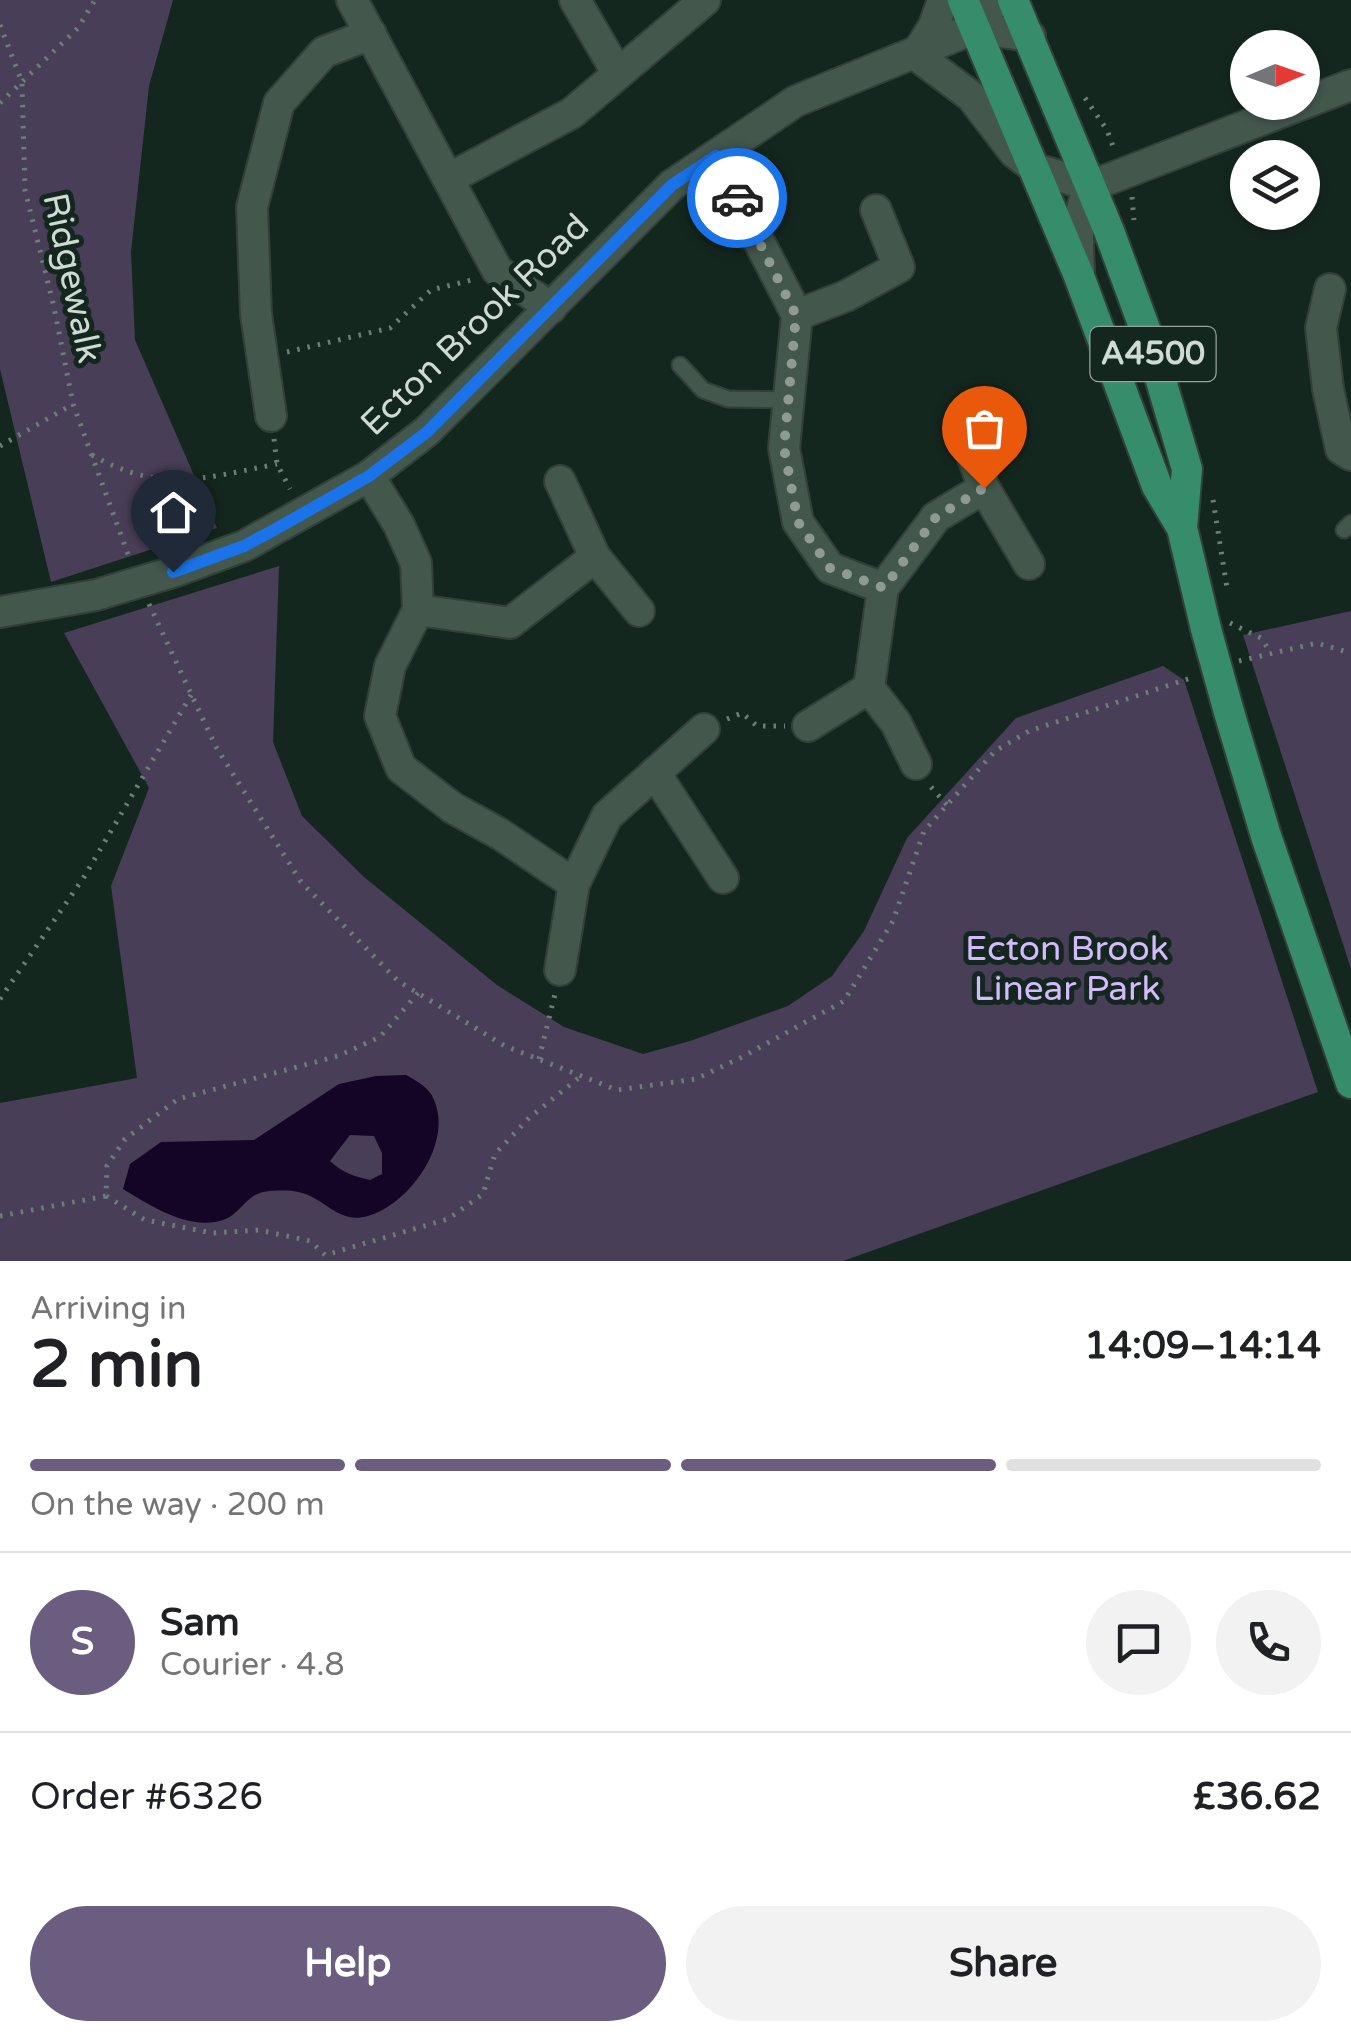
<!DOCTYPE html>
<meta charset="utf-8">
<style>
body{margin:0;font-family:"Varela Round",sans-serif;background:#f2f2f2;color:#202124;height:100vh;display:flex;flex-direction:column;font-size:38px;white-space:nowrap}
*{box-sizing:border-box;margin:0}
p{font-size:32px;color:#757577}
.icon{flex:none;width:55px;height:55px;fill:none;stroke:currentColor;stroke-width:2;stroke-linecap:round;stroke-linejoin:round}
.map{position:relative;height:1261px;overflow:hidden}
.panel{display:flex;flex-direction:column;background:#fff;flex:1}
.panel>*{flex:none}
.needle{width:65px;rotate:88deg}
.tools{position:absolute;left:1230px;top:30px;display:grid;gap:20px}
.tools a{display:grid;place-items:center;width:90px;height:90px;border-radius:50%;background:#fff;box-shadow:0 2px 8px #0004;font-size:50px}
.pin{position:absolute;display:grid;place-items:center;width:85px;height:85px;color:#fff;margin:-102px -42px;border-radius:50% 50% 50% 0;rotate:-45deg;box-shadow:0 0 10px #0007}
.pin .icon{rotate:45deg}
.courier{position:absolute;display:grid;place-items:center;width:100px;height:100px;margin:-50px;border:8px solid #1a73e8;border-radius:50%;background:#fff;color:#222;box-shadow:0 2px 12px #0007}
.overview em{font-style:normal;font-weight:800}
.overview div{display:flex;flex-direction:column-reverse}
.overview{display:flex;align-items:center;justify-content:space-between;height:170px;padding:0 30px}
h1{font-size:65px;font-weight:800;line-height:75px}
.bar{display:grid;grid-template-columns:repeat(4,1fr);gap:15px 10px;align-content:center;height:120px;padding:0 30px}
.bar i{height:12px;border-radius:8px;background:#e0e0e0}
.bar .selected{background:#6a5d80}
.bar p{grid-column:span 4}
.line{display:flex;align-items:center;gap:25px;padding:0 30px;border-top:2px solid #e0e0e0}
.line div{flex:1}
.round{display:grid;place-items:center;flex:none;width:105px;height:105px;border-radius:52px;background:#f2f2f2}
.action{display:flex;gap:20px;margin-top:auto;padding:20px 30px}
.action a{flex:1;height:115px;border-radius:60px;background:#6a5d80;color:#fff;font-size:40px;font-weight:800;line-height:115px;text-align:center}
.action a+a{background:#f2f2f2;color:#202124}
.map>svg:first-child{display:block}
.green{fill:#483e57}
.water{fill:#140425;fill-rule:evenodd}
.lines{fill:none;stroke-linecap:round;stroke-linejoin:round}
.lane-casing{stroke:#324039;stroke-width:19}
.street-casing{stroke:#324039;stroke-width:34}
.primary-casing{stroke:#324039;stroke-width:34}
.path{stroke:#6e7e76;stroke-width:5;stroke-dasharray:2.5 8;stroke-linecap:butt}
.lane{stroke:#43574d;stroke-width:15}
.street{stroke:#43574d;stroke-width:30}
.primary{stroke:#368d6c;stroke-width:30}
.street-bridge-casing{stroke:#324039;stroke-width:34;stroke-linecap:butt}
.primary-bridge-casing{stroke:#324039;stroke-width:34;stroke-linecap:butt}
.street-bridge{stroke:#43574d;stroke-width:30}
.primary-bridge{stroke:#368d6c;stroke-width:30}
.done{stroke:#8d9b94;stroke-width:10;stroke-dasharray:0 18}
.route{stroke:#1a73e8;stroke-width:12}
.labels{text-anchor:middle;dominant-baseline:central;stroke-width:10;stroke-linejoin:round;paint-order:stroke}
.shield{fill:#14271e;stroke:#96a49d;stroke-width:2.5}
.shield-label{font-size:32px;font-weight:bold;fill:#cedad4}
.street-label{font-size:35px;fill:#cedad4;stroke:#14271e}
.park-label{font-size:35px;fill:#d3b9fd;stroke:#14271e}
</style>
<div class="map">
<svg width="1351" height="1261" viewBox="0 0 1351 1261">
<rect width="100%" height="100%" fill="#14271e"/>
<g class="green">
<path d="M0,0h173l-24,86 -18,166 4,88 82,188 -166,54 -51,-213z"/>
<path d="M279,566l-6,176 29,74 62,61 133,108 67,42 79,27 47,-13 98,-35 44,-30 32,-45 43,-93 109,-120 147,-52 21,14 134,412 -475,169h-843v-158l137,-25 -26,-192 38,-98 -85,-155z"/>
<path d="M1351,611v358l-108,-334z"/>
</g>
<path class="water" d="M406,1075c11,6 24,13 28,25 19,43 -24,104 -66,116 -30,9 -43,-19 -70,-24 -8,-2 -30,-2 -38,1 -14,4 -22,23 -37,27 -34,11 -72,-14 -100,-31l7,-25 31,-22 93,-2 85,-56 37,-8zM350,1135l24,1 8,17v21l-12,6c-17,-4 -27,-7 -40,-19z"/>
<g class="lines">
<g class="lane-casing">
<g id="lane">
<path d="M680,365l23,25 25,9 61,1"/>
<path d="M1344,530l7,-7"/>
</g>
</g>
<g class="street-casing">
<g id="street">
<path d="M352,0l145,270 54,38"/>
<path d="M575,0l43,74"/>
<path d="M975,28l55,8"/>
<path d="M916,55l55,41 43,56 22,17 55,17 260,-101"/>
<path d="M916,55l18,-29 9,-26"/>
<path d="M715,156l82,159 -13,133 14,74 32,46 53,20"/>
<path d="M450,178l122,-65 133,-113"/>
<path d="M1079,270c-2,-32 -3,-55 12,-84"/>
<path d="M1330,289l-9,39 7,61 13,60 10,6"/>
<path d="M797,315l49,-19 53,-29 -23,-57"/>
<path d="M271,416l-15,-102 -4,-107 27,-104 45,-51 47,-18"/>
<path d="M972,455l12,33 45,76"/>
<path d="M369,476l30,49 17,38 2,47 -28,56 -10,50 21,52 52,40 47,26 74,50"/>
<path d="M560,481l35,76 44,54"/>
<path d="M173,572l71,-26 125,-70 58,-45 245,-246 124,-84 179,-73 15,-20v-8"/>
<path d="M418,610l92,13 85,-66"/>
<path d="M0,612l96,-17"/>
<path d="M869,688l14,-100 53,-71 48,-29"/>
<path d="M808,726l61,-38 27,35 20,41"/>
<path d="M655,773l68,105"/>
<path d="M560,970l14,-86 33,-68 97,-87"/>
</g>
</g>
<g class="primary-casing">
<g id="primary">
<path d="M963,0l116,276 78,210 25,42 24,101"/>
<path d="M1013,0l96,231 40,109 38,129 -5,59"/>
<path d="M1229,712l37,124 85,247"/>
</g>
</g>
<g class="path">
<path d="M0,25l22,57 3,108 29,117 19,97 56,153"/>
<path d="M1085,98l22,32 7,19"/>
<path d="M0,103l78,-75 17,-28"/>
<path d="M1132,197l2,23"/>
<path d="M287,352l103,-24 41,-38 41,-10"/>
<path d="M274,439l3,25 13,25"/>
<path d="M0,446l73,-42"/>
<path d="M92,455c69,39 112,23 185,9"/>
<path d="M1213,500l14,88"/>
<path d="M149,604l67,143 85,135 97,99 107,65 112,44 79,-11 46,-22 102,-56 49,-80 31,-90 71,-80 34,-20 162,-53"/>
<path d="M1230,623l31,15 10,15"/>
<path d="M1239,661l78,-18 34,10"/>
<path d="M727,719l15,-6 15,13h28"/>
<path d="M931,787l16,18"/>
<path d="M418,993l-38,44 -42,19 -160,43 -53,40 -18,27 -1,30 39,24 67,13 47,-3 51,11 15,14 123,-36 35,-25 12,-40 34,-36 52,-42"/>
<path d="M0,999l84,-122 107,-182"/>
<path d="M539,1059l16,-65"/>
<path d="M0,1216l106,-20"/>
</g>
<use href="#lane" class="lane"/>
<use href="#street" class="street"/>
<use href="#primary" class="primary"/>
<g class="street-bridge-casing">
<path id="street-bridge" d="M96,595l77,-23"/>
</g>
<g class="primary-bridge-casing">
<path id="primary-bridge" d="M1206,629l23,83"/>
</g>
<use href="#street-bridge" class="street-bridge"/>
<use href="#primary-bridge" class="primary-bridge"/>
</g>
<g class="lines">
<path class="done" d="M737,198l59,117 -12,133 14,74 32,46 54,20 52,-71 48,-29"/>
<path class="route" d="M173,572l71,-26 30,-16 95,-54 58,-44 245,-247 44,-29 21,42"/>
</g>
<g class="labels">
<rect class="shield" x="1090.5" y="327" width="125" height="54" rx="8"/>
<g class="shield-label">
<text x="1153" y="354">A4500</text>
</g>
<g class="street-label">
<text transform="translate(72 278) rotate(78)">Ridgewalk</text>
<text transform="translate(475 325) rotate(-44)">Ecton Brook Road</text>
</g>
<g class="park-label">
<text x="1067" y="949">Ecton Brook<tspan x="1067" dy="40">Linear Park</tspan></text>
</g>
</g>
</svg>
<div class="tools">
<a><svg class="needle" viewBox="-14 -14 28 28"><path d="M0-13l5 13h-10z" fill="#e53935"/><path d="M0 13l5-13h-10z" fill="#757577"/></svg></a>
<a><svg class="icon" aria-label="layers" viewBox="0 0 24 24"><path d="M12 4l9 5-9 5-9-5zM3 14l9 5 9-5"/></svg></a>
</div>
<div class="pin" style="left:984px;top:488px;background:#ea580c"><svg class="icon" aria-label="bag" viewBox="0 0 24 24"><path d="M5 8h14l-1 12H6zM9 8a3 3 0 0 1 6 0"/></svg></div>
<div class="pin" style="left:173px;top:572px;background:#1f2937"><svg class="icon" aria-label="home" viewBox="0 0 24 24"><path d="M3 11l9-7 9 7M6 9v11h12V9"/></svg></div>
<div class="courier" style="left:737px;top:198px"><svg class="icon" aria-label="car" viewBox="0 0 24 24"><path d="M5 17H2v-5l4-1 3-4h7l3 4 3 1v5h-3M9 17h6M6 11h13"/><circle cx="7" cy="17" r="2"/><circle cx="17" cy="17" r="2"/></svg></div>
</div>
<section class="panel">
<div class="overview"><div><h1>2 min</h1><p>Arriving in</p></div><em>14:09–14:14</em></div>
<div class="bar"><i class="selected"></i><i class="selected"></i><i class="selected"></i><i></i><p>On the way · 200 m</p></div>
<div class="line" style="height:180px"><b class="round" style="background:#6a5d80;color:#fff">S</b><div><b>Sam</b><p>Courier · 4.8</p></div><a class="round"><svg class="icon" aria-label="chat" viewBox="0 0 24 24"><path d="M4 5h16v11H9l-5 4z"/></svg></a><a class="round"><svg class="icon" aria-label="phone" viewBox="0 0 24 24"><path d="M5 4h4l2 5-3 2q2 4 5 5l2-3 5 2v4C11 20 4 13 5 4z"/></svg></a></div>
<div class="line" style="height:130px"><div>Order #6326</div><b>£36.62</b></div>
<div class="action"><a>Help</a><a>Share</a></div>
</section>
